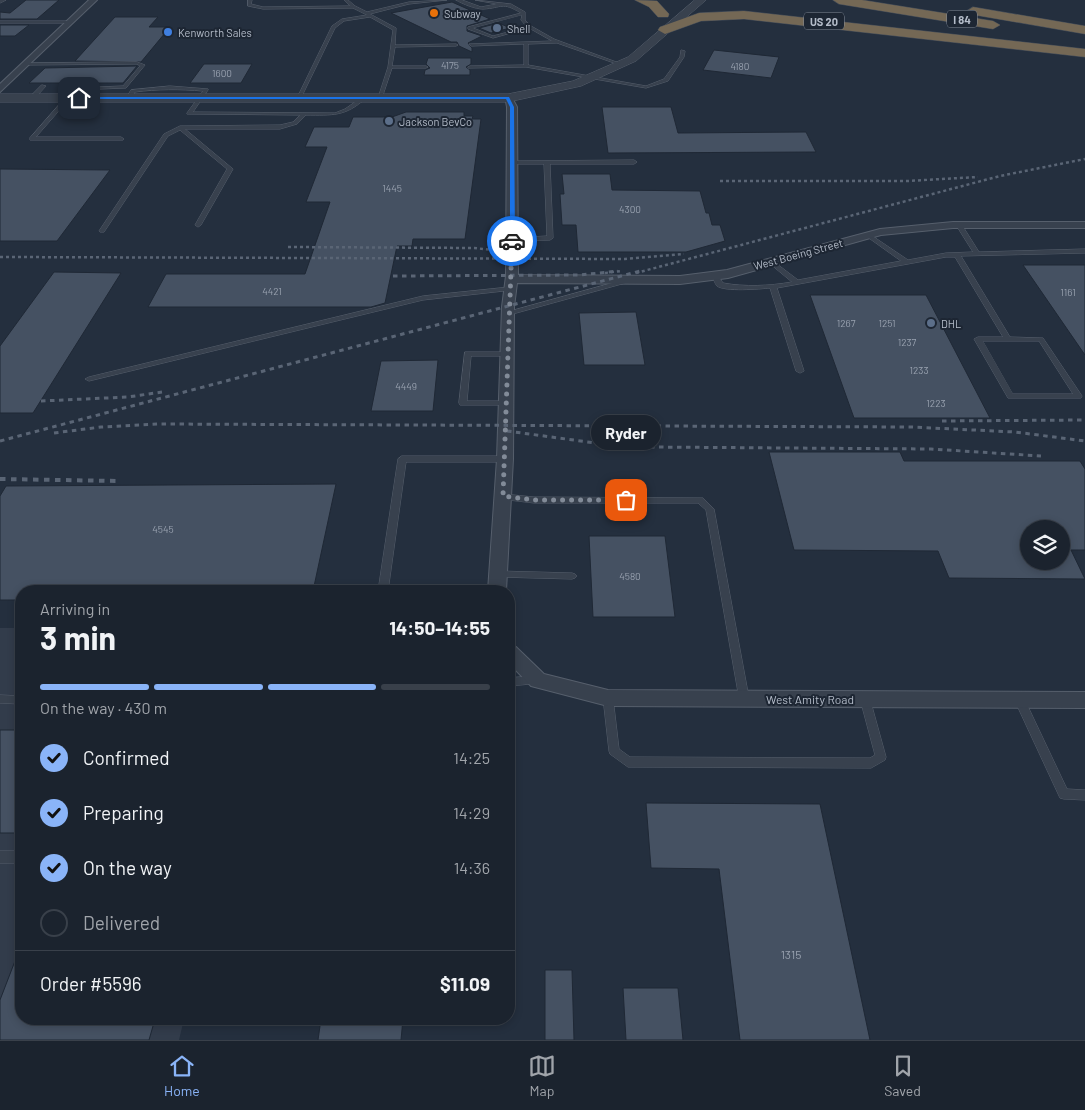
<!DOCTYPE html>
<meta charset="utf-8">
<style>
body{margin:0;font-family:Barlow,sans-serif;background:#242b36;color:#f1f3f6;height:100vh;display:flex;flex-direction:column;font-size:19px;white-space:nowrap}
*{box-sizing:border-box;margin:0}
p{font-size:16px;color:#a0a4aa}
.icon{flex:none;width:28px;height:28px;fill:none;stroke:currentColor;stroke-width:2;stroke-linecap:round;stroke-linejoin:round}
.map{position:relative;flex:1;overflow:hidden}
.side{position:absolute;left:15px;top:585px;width:500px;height:440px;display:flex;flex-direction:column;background:#1b232e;border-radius:20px;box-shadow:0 2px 8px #0003,0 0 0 1px #39404a}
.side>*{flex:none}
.buttons{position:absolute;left:1020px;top:520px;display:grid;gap:10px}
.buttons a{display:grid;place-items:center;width:50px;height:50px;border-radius:50%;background:#1b232e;box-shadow:0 2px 8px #0003,0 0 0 1px #39404a;font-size:25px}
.pin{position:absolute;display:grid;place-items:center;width:42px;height:42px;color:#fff;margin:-21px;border-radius:10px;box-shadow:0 2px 8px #0006}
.courier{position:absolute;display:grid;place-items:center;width:50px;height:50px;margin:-25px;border:4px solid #1a73e8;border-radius:50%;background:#fff;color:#222;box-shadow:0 1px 6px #0007}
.bubble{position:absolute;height:35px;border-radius:18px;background:#1b232e;box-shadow:0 2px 8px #0003,0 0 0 1px #39404a;font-size:16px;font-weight:700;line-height:35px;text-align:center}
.headline em{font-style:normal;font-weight:700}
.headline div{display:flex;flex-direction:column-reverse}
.headline{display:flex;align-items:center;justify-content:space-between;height:85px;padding:0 25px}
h1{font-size:32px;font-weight:700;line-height:38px}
.bar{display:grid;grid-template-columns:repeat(4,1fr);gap:8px 5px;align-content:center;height:60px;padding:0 25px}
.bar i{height:6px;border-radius:4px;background:#39404a}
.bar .selected{background:#8ab4f8}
.bar p{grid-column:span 4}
.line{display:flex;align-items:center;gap:12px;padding:0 25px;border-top:1px solid #39404a}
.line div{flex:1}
ol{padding:0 25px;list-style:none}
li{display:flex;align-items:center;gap:15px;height:55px}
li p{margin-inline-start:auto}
li .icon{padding:5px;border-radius:50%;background:#8ab4f8;color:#111;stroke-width:4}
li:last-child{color:#a0a4aa}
li i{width:28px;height:28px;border:2px solid #39404a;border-radius:50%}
.menu{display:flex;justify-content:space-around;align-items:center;height:70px;border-top:1px solid #39404a;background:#1b232e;font-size:14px;color:#a0a4aa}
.menu a{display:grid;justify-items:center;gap:2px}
.menu .selected{color:#8ab4f8}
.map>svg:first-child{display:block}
.airport{fill:#323c4b}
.building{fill:#455162;stroke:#1f2835;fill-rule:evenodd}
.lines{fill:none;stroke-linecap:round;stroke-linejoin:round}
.service-casing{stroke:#565f6c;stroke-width:1}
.minor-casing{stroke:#565f6c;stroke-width:2}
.tertiary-casing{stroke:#565f6c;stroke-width:1}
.motorway-casing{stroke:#434c59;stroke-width:1}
.service{fill:#38414e;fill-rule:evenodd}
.minor{fill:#38414e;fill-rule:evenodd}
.tertiary{fill:#38414e;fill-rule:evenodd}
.motorway{fill:#746855;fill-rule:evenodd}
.rail-far2{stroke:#5a6575;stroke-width:2.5;stroke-dasharray:3 3;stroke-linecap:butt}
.rail-far1{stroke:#5a6575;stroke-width:3;stroke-dasharray:4.5 4.5;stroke-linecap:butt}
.rail{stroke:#5a6575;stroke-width:4;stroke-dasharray:5.5 5.5;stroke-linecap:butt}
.route{fill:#1a73e8}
.done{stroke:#828b98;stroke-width:5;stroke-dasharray:0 9}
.food-dot{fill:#e8710a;stroke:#1d2633;stroke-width:2}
.service-dot{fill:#5c6f8a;stroke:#1d2633;stroke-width:2}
.shop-dot{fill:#3f7fe0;stroke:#1d2633;stroke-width:2}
.labels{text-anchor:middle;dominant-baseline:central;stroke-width:4;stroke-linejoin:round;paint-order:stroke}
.number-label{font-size:10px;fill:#98a1af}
.far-poi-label{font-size:11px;fill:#b4bcc9;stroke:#1d2633;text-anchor:start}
.shield{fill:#1d2633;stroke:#878f9c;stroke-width:1}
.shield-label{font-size:11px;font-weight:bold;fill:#b4bcc9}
.far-street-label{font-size:11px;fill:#b4bcc9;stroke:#1d2633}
.street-label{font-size:12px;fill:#b4bcc9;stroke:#1d2633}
.near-number-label{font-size:12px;fill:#98a1af}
</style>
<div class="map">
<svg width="1085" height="1040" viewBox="0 0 1085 1040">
<rect width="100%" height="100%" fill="#242f3e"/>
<path class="airport" d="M0,628h21v391h163l-5,21h-179z"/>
<g class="building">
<path d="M26,0h33l-22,19h-37v-7l10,1z"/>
<path d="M452,2l38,17 -23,7v5l15,5 -14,7 4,5v4l-13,-6 -2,-4h-6l-60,-29z"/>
<path d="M115,17h43l-9,10h21l-29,35 -66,-1z"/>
<path d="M499,23l11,5 -19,5 -12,-5z"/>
<path d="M0,25h29l-14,11h-15z"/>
<path d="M714,50l65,7 -8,21 -68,-8z"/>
<path d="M428,58h43v6l-5,3 4,3v5h-46l1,-5 5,-2 -4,-4z"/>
<path d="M204,64h48l-11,19h-51z"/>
<path d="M137,66l-14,17h-94l16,-15z"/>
<path d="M602,107h69l7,26 128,-1 10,20 -208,1z"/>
<path d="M406,112h58v4h9l-1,3h9l-16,120h-52l-1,7h-15l-12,57 -14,4h-223l18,-33h139l25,-72h-24l21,-55h-22l9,-20h35l4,-10h39z"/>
<path d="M0,169l110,1 -53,71h-57z"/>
<path d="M562,174h48l2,16 88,1 6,22h3l3,12h8l5,16 -39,11h-108l-2,-27h-14l-2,-31h4z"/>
<path d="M1023,265h62v90z"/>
<path d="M54,272l67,1 -88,140h-33v-67z"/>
<path d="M810,295h116l64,123h-136z"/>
<path d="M636,312l9,53h-61l-5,-52z"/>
<path d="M438,360l-5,51h-62l10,-50z"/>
<path d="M769,452h131l4,9h176l5,8v81h-14l14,29 -136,-1 -11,-27 -144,-1zM1029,529h32v32h-32z"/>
<path d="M336,484l-23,107h-292v9h-21v-104l6,-10z"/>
<path d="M589,536h76l10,81h-82z"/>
<path d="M0,730h21v92l-5,11h-16z"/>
<path d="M646,803l174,1 50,236h-130l-21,-171 -68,-1z"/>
<path d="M20,948l1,71h134l-6,21h-149v-40z"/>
<path d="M545,970h27l2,70h-29z"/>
<path d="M623,988h55l5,52h-57z"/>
<path d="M321,1019h82l-2,21h-83z"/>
</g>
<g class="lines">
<g class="service-casing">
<g id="service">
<path d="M0,0h6l-6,3z"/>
<path d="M248,0h4l-1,4 12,3 87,-1 -6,-6h4l7,6 12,6 42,-10 38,-2 -38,4 -39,10 26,14 -1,17 61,-1 2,1 -2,1 -61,1 -3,19h34l2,1 -2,1h-34l-10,30 -2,1 -2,-1 10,-31 5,-37 -23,-13 -26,4 -9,7 -34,70 -2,1 -2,-1 35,-72 10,-7 25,-4 -14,-7 -90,1 -15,-3z"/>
<path d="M456,0h6l19,7 16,-3 -22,-4 36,4 14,8v8l6,6 23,13 65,24 -2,1 -60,-21 -29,1v21l118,21 18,-7 16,-22 1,-7 4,1 -1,6 -16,24 -22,7 -120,-21 -58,1v-1l2,-1 54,-1v-21l-53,2 -2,-2 83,-3 -23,-13 -36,10 -25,-9v-2l53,-14c-20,-12 -18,-5 -38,-4 -8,0 -20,-5 -27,-9zM522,15l-1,5 6,7 -34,9 -20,-8z"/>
<path d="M0,21h70l2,1 -2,1h-70z"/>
<path d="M137,62l8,3 -19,23 -53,2h-2v-2l52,-2 17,-20 -3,-2 -111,1 -2,-1 2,-1z"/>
<path d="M42,85l4,1 -12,13h-4v-2z"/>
<path d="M170,86l38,3v1l-15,22 142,1 10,-4 17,-12 4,1c-21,19 -33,17 -60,17l-9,9 -17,5h-95l48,40 -32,56 -3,2 -3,-2 32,-56 -47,-39 -12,6 -64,96h-4l-1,-1 65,-97 16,-8 100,-1 13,-3 7,-7 -113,-1v-1l16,-22c-23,-2 -46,-2 -68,1l-5,7 -4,-1 5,-8z"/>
<path d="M66,97l4,1 -34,39h85l3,2 -1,1h-93v-2z"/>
<path d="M510,161l124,-1 3,2 -3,2h-84l3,74 -3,2 -38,1 -3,-2 1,-1 37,-2 -3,-72h-32l-2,-1z"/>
<path d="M959,223l3,2 17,27 106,-3v4l-124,3 49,81 33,1 39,58 -1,2h-73l-34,-59 4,-2h25l-48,-80h-9l-169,31 27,83 -4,2 -4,-2 -26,-83c-10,1 -45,4 -53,-2 -2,-2 -4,-8 -5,-11l1,-1h4l6,9c22,4 46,3 69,-1l-23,-19v-2h4l25,19 103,-19 -35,-25 -1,-1 3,-2 40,27 38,-7 27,-1 -17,-27zM983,341h56l34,53h-60z"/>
<path d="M627,279l2,1v2l-120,33 -3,-2 1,-1z"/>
<path d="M511,287l2,1v2l-90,10 -334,81 -4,-2 4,-2 334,-81z"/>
<path d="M465,352h46v4h-40l-4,45h43l1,2 -1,2h-50l-1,-2z"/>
<path d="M402,456h103l4,3 -4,3h-99l-18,129h-10l20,-132z"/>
<path d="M503,494l31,3 169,1 11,11 35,189 -1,3 -4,1 -4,-1 -1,-3 -33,-188 -8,-7h-164l-34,-4 -1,-2z"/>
<path d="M498,571l74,2 3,1 2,2 -2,2 -3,1 -74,-2 -3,-1 -2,-2 2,-2z"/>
<path d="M538,676l4,1 1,3 -1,3 -33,3v-8z"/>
<path d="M608,694l4,1 1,3 6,51 11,8 240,1 5,-3 -15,-56 1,-3 4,-1 4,1 1,3 16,58 -1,3 -14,8 -243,-1 -18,-13 -1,-3 -6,-53 1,-3z"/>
<path d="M0,695l21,1v8l-21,-1z"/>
<path d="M1019,695l4,1 44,93 18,1v10l-21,-1 -4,-1 -46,-99 1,-3z"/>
<rect x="0" y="851" width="21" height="12"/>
</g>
</g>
<g class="minor-casing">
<g id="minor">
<path d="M89,0h8l-97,92v-8z"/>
<path d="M505,96h6l6,11 1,168 162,1 47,-6 153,-41 73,-7h132v6h-132l-72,7 -153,43 -48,6 -163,-1 -3,24 -1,152 -7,132h-18l9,-132 5,-152 4,-31 1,-169z"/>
<path d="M509,645l7,2 28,27 64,16 477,2v16l-477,-2 -77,-20 -22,-23z"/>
</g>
</g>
<g class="tertiary-casing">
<path id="tertiary" d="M695,0h11l-70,61 -55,25 -73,16h-508v-8h508l65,-13 55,-24z"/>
</g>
<g class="motorway-casing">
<g id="motorway">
<path d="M635,0l22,1 12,13 -1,3h-10l-9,-10z"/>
<path d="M833,0h29l131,21 7,4 -7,4 -154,-25z"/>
<path d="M973,7l112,19v8l-116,-20 -2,-3z"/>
<path d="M744,11l341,38v8l-341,-38 -43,2 -36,13 -7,-4 2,-3 39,-14z"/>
</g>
</g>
<use href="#service" class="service"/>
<use href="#minor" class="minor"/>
<use href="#tertiary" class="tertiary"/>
<use href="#motorway" class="motorway"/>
<g class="rail-far2">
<path d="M720,181h187l71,-4"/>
<path d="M288,247l186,1 48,5"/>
<path d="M0,257l625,2 59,-5"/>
<path d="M605,273l16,-2"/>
<path d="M636,273l364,-97 85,-17"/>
</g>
<g class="rail-far1">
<path d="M393,276l187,-1 38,-4"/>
<path d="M41,401l87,-4 34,-5"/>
<path d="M942,421l143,-1"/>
<path d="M507,431l103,14 37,2 284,2 110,7"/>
<path d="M54,433l47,-6 58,-3 752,3 104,5 70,9"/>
<path d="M0,441l640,-170"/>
</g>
<path class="rail" d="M0,479l119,2"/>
</g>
<path class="route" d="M79,97h430l5,10 1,134h-5v-134l-4,-8h-428z"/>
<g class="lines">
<path class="done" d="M512,241l-9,255 31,4h92"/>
</g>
<circle class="food-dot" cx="434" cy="13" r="5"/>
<g class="service-dot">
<circle cx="497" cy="28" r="5"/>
<circle cx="389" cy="121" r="5"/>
<circle cx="931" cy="323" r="5"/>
</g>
<circle class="shop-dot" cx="168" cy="32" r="5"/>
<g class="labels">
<g class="number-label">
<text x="450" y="65">4175</text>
<text x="740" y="66">4180</text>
<text x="222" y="73">1600</text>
<text x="392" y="188">1445</text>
<text x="630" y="209">4300</text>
<text x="272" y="291">4421</text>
<text x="1068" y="292">1161</text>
<text x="846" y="323">1267</text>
<text x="887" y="323">1251</text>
<text x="907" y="342">1237</text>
<text x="919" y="370">1233</text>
<text x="406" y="386">4449</text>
<text x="936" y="403">1223</text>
<text x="163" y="529">4545</text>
<text x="630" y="576">4580</text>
</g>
<g class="far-poi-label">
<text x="444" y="13">Subway</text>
<text x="507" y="28">Shell</text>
<text x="178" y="32">Kenworth Sales</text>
<text x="399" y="121">Jackson BevCo</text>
<text x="941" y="323">DHL</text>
</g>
<g class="shield">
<rect x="947" y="10.5" width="30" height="17" rx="4"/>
<rect x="804" y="12.5" width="40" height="17" rx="4"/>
</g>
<g class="shield-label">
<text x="962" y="19">I 84</text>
<text x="824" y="21">US 20</text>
</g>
<g class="far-street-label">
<text transform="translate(798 254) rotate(-15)">West Boeing Street</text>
</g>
<g class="street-label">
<text x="810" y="699">West Amity Road</text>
</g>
<g class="near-number-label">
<text x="791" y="954">1315</text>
</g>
</g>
</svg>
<div class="buttons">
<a><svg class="icon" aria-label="layers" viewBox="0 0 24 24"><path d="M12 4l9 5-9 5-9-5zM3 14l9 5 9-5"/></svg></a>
</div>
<div class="pin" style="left:626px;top:500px;background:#ea580c"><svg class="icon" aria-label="bag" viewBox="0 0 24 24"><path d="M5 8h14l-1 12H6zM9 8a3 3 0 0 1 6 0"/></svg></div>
<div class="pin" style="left:79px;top:98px;background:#1f2937"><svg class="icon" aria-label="home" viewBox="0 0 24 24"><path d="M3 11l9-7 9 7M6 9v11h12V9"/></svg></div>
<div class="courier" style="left:512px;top:241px"><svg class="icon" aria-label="car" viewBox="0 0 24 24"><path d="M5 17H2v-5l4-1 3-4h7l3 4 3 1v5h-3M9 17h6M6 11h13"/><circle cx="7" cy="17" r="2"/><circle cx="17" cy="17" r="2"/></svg></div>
<div class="bubble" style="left:591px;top:415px;width:70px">Ryder</div>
<section class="side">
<div class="headline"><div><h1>3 min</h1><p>Arriving in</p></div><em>14:50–14:55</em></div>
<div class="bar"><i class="selected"></i><i class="selected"></i><i class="selected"></i><i></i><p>On the way · 430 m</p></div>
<ol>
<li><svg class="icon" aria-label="check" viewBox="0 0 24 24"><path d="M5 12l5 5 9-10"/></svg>Confirmed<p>14:25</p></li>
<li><svg class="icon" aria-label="check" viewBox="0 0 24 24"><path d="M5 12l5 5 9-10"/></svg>Preparing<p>14:29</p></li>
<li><svg class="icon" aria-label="check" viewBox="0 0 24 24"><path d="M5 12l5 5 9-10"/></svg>On the way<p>14:36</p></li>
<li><i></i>Delivered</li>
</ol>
<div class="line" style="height:65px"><div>Order #5596</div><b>$11.09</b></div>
</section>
</div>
<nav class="menu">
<a class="selected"><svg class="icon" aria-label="home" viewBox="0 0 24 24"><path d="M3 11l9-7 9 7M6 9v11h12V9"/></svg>Home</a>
<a><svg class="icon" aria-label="map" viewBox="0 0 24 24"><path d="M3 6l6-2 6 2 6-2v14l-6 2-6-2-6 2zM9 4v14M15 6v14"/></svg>Map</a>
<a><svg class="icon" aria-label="saved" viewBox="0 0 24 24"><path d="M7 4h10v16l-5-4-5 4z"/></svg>Saved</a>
</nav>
